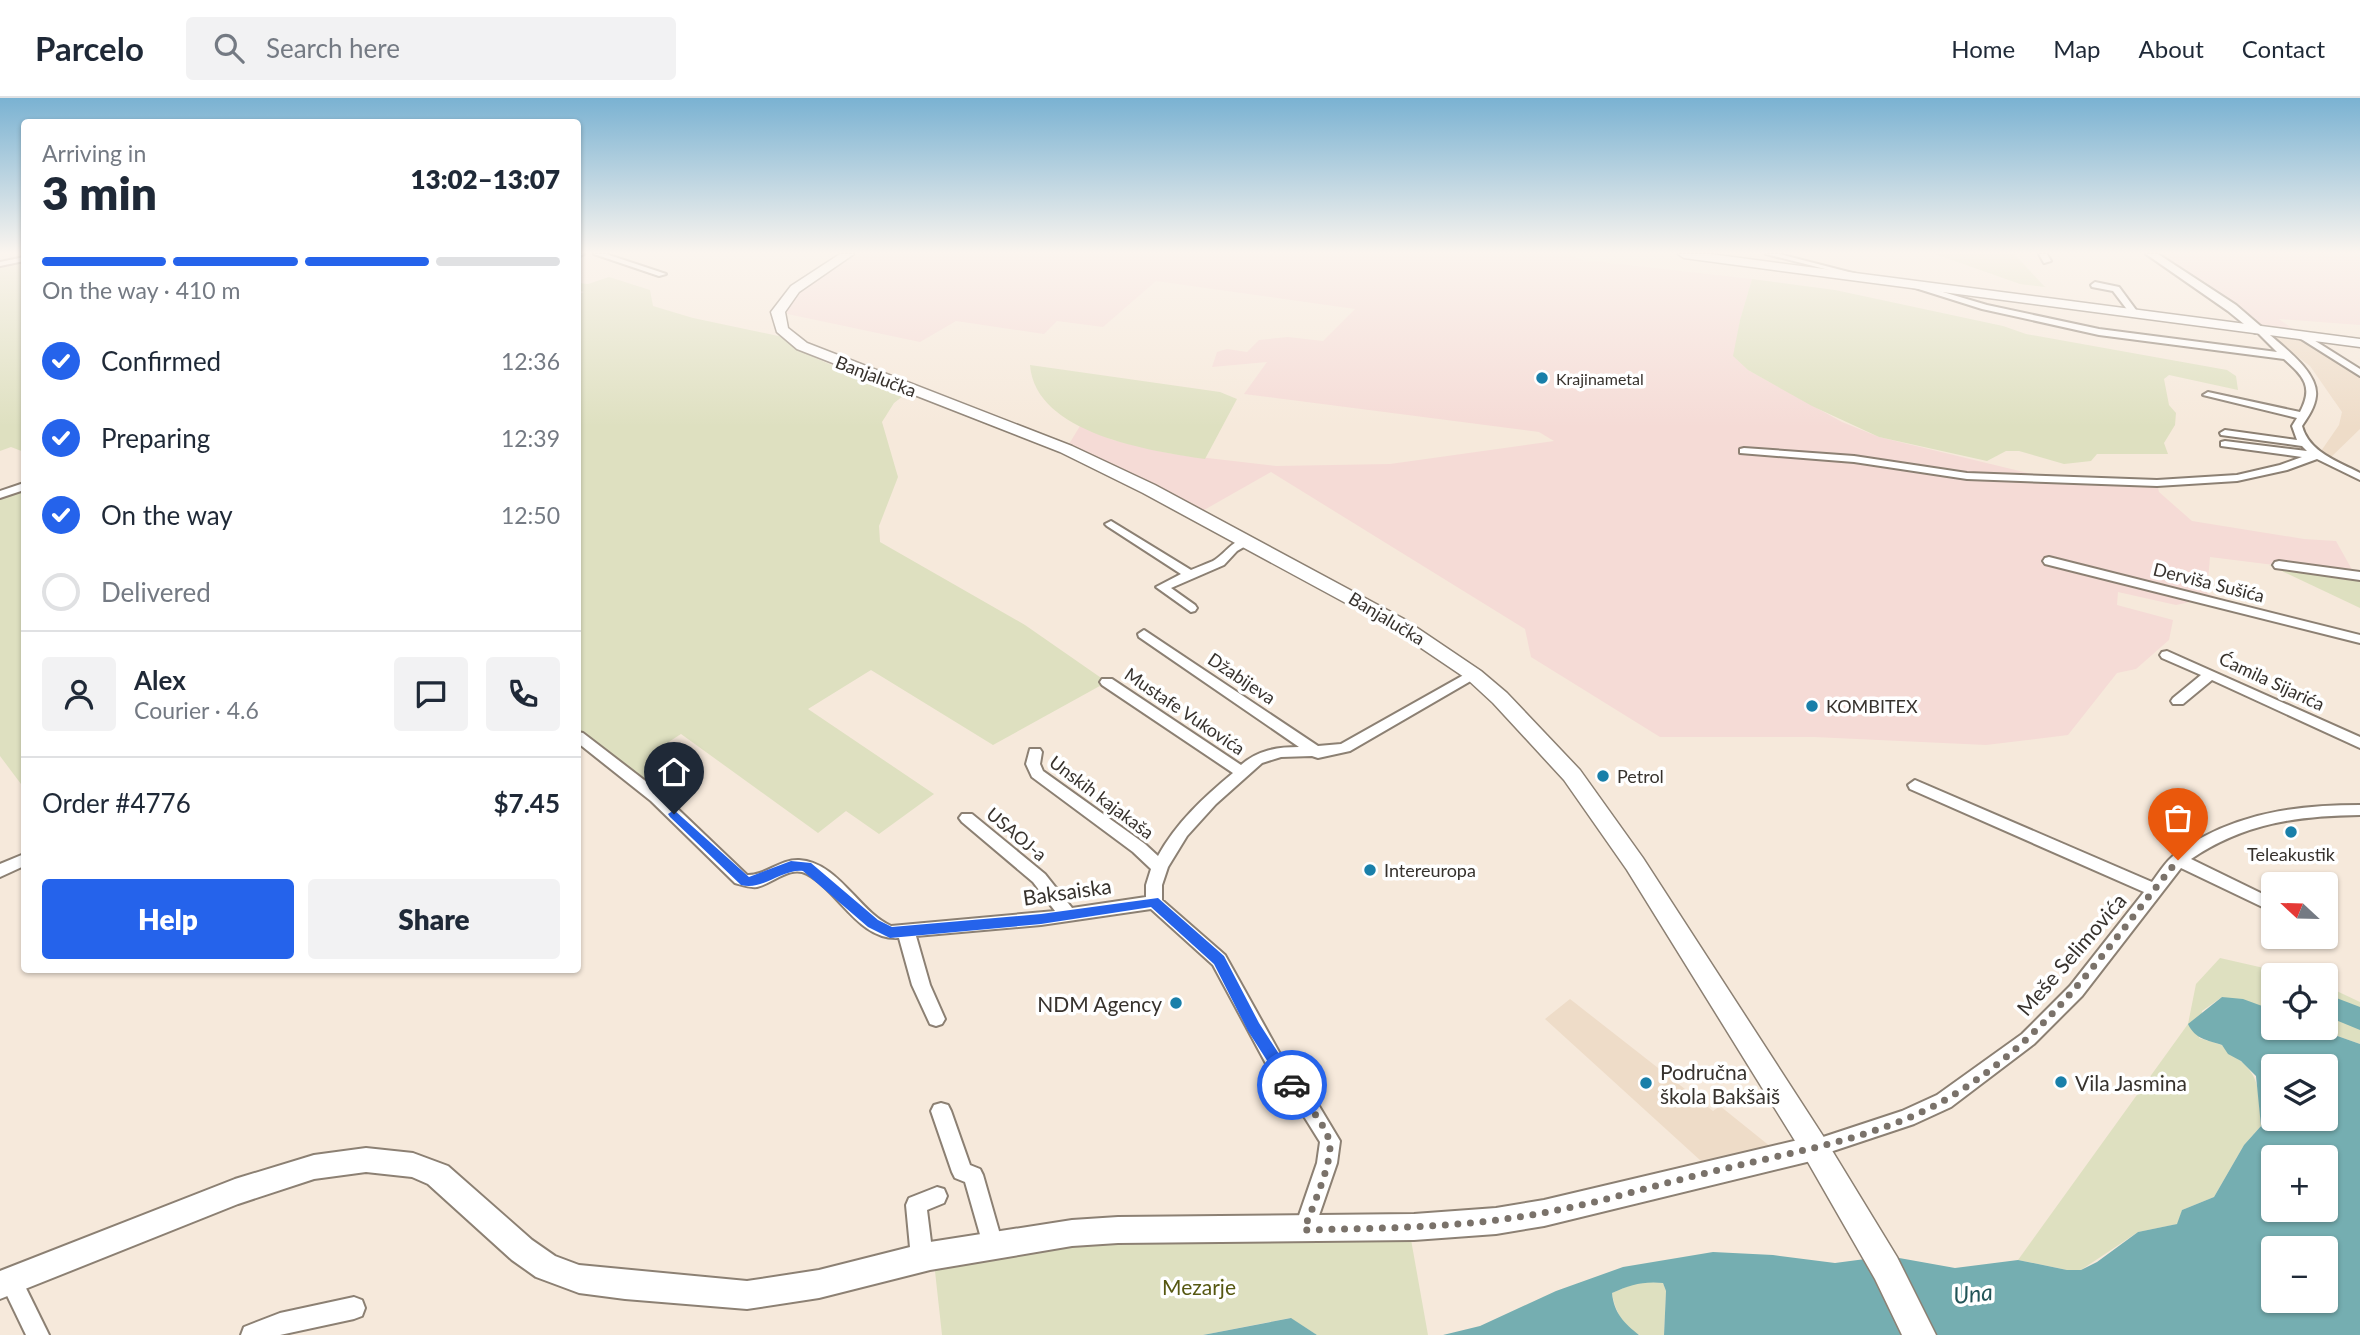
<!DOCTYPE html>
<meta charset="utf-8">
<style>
body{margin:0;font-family:Lato,sans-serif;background:#f2f2f3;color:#1f2937;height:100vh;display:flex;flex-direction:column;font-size:26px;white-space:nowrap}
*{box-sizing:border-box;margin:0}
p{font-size:23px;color:#747a83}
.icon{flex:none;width:38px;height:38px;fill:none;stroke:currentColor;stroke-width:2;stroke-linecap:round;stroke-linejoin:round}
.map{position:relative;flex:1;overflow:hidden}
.sheet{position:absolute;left:21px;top:21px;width:560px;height:854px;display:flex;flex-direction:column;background:#fff;border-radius:7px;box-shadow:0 2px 5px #0004}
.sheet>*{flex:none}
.needle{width:46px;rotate:292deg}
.fabs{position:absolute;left:2261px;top:774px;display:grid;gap:14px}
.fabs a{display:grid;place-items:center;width:77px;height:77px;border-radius:7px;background:#fff;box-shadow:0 2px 5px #0004;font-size:35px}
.pin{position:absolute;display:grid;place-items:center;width:60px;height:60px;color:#fff;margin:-72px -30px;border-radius:50% 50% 50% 0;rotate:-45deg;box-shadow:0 0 7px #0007}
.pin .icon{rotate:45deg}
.courier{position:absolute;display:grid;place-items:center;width:70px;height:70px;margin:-35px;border:5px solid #2563eb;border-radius:50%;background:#fff;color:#222;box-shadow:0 2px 9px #0007}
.headline em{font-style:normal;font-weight:800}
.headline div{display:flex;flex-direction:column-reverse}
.headline{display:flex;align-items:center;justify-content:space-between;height:119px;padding:0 21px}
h1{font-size:46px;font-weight:800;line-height:52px}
.bar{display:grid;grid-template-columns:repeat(4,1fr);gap:10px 7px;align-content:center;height:84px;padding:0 21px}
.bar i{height:9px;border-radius:5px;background:#e0e1e3}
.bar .on{background:#2563eb}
.bar p{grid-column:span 4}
.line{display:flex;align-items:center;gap:18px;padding:0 21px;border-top:2px solid #e0e1e3}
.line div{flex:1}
.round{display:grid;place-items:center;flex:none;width:74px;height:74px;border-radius:7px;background:#f2f2f3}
ol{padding:0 21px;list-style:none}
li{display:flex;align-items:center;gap:21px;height:77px}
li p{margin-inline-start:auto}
li .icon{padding:7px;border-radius:50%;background:#2563eb;color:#fff;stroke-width:4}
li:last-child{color:#747a83}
li i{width:38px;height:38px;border:4px solid #e0e1e3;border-radius:50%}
.button{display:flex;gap:14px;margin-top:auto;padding:14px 21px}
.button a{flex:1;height:80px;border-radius:7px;background:#2563eb;color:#fff;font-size:28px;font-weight:800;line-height:80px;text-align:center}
.button a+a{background:#f2f2f3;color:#1f2937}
header{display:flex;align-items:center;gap:42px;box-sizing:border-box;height:98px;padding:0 35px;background:#fff;border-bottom:2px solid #e0e1e3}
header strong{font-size:33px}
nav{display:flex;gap:38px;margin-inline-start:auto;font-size:24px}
.search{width:490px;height:63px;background:#f2f2f3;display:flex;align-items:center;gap:18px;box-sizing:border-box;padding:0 24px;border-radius:7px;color:#747a83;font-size:26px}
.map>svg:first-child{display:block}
.industrial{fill:#f5dbd6}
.built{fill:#eedcc8}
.green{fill:#dee0c0}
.water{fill:#75aeb1;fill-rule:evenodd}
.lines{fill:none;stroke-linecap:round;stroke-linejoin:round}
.river{fill:#75aeb1;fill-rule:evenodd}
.street-casing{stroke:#8c8073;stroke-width:4}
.secondary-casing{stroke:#8c8073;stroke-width:4}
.primary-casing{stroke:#8c8073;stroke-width:3}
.street{fill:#fff;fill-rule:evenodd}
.secondary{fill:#fff;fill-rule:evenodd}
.primary{fill:#fff;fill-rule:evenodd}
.route{fill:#2563eb}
.done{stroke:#7a726a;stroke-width:7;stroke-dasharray:0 12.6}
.poi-dot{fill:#197fa9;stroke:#fff;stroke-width:2.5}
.labels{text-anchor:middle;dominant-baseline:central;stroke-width:7;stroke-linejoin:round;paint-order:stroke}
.far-poi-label{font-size:16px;fill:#37322d;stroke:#fff;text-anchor:start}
.street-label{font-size:18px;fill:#37322d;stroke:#fff}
.poi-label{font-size:18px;fill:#37322d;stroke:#fff;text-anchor:start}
.near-street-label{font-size:21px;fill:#37322d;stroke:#fff}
.near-poi-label{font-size:21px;fill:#37322d;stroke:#fff;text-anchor:start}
.near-park-label{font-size:21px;fill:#565811;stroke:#fff}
.near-water-label{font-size:23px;font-style:italic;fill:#225457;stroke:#fff}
</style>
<header>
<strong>Parcelo</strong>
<div class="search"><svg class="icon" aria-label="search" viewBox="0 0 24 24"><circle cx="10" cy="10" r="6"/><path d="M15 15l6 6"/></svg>Search here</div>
<nav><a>Home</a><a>Map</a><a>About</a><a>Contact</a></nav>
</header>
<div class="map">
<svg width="2360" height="1237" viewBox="0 0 2360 1237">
<rect width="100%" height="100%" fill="#f6e9db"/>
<g class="industrial">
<path d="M848,156h718l17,6 169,19 -12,41 -6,36 14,14 94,52 37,15 182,44 96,2 2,9 33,29 112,18 32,2 19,34 -145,-18 -3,36 35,16 -38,-10 -28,6 -58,-13 -1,13 56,15 -4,20 -33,29 -19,4 -49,62 -82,10 -172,-8h-154l-129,-80 -6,-28 -254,-157 -74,42 -131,-65 14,-23 33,14 60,14 103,12 114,-2 164,-23 -15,-9 -295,-38 23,-32 -55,5 5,-15 10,-3 20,3 12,-12 29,-3 35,4 32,-32 -199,-28 -53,46 -46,-6 -13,13 -88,-13 -36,21 -142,-30 7,-13 42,-33z"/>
<path d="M2151,156h209v71l-81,-6 22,16 -42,-5z"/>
</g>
<g class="built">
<path d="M2262,232l39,5 59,38v56l-31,30 -10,-5 20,-29 3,-13 -32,-46z"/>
<path d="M1570,901l143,112 7,-5 61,49 -69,16 -167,-152z"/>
</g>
<g class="green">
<path d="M1935,156h79l31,33 -25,-3z"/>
<path d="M24,161v193l-13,-5 -11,4v-187z"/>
<path d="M609,179l41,13 3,16 40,12 90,19c35,31 85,37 128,53l-17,13 -12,19 16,55 -19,49 1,16 145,83 82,57 -114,63 -122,-75 -63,39 126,85 -55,40 -33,-23 -28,22 -137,-99 -17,11 39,27 -47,25 -78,-61v-441l6,-3 -6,-2v-7l10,1z"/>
<path d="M1752,181l83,11 168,36 23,8 201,36 9,6 2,14 -69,-15 -5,4 5,26 7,8 -1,12 -11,18 4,11h-71l-6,7 -27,3 -45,-13h-13l-19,10 -108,-24 -67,-31 -64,-36 -15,-14 7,-36z"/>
<path d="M1030,267l190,27 17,7 -32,60c-54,-8 -170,-25 -175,-94z"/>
<path d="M24,388v302l-24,-32v-261z"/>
<path d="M2269,467l91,11v32z"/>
<path d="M2220,860l75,17h-22v35l-51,-13 -20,14 -3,27 23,7c6,9 13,11 21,18 20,18 15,39 18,63l-17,19 -30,52 -32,13 -4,14 -40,8 -57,38h-14l-49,-10 170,-236 8,-40z"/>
<path d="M2326,888l34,16v42l-48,-17h14z"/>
<path d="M1410,1136l18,101h-111l-27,-17 -87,17h-261l-8,-73 116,-16 165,-11z"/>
<path d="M1651,1184l12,1 3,8 -2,44c-7,0 -17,0 -24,0 -16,-5 -26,-27 -28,-42l21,-9z"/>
</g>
<g class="water">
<path d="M2222,899l21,2 30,11v17h39l48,17v291h-696l2,-44 -3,-8c-20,-2 -33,2 -51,10 2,20 12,30 27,42h-196l37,-9 76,-35 67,-24 90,-15 60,3 62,8 53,-7 67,12 63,-8 49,10h14l16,-8 41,-30 39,-8 5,-14 32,-13 30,-52 17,-19 -5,-50 -15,-15 -13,-7 -6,-9c-15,-5 -27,-6 -34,-21zM2273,968h53v52h-53zM2273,1059h53v52h-53zM2273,1150h53v52h-53z"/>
<path d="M1291,1220l26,17h-114z"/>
</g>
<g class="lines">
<path class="river" d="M2326,896l34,13v23l-34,-14z"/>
<g class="street-casing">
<g id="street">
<path d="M578,156h6l-6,3z"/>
<path d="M594,156h12l60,20 -7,2z"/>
<path d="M1766,156h13l97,25 -4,2z"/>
<path d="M2039,156h8l4,7 -7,2z"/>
<path d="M24,159v4l-24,5v-4z"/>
<path d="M1909,184l78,23 112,24 178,23 -22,-22 7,-2c17,16 57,43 54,68 -1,11 -8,21 -14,30 7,26 35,35 58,47v7l-43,-21 -30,11 -50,11 -80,5 -190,-7 -113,-17 -114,-9v-4l4,-1 110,8 113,17 190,7 80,-5 43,-10 22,-8 -81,-11v-4l4,-1 82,10 -5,-5 -81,-11 -1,-2 5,-3 72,10 -5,-14 5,-8 -94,-23 5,-3 92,20c14,-26 3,-36 -16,-53l-185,-24 -117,-26 -73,-23z"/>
<path d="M2095,184l24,5 20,27 -1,2h-6l-19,-25 -21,-4 -1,-2z"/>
<path d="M2301,234l59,37v7l-62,-39 -1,-2z"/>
<path d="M24,385v7l-24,8v-7z"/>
<path d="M1111,423l80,49c7,-3 15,-6 22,-9 14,-8 20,-24 39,-22l2,2 -17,10 -13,14 -53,23 24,17 2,3 -2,3 -4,1 -35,-25 25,-13 -74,-48 -2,-2z"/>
<path d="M2049,459l311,78v8l-315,-79 -2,-3 2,-3z"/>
<path d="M2279,463l81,11v8l-85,-12 -2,-3 2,-3z"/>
<path d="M1144,532l174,116 23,-2 128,-72h10l2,3 -131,76 -32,7 -6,-2 -31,1 -19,6 -46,41 -29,32 -19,31 -6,18v15l63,55 59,106 35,45 21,35 -3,22 -23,67 -3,7 -7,3 -7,-3 -3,-7 23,-67 3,-21 -15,-24 -35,-47 -57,-106 -62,-56 -110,16 -125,11 14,49 15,34 -3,5 -6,2 -6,-2 -18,-39 -13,-47c-40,3 -60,-47 -92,-64 -17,-9 -33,9 -50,13 -8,1 -15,-2 -22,-4l-84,-82 -73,-58v-11l5,1 78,60 86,82c18,1 33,-16 52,-15 39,2 59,51 92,66l164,-15 -22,-29 -71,-60 -3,-4 3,-4h10l73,60 27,34 74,-11v-12l5,-16 -18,-17 -101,-75 -6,-13 4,-15h10l2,3 -2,12 3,7 102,73 13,12c18,-33 46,-59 75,-83l-131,-88 -2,-3 2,-3h10l129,86c17,-15 36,-18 58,-18l-160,-110 -1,-3z"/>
<path d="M2167,553l193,86v11l-148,-68 -29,24h-10l-2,-3 2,-3 28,-23 -39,-17 -2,-3 2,-3z"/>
<path d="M1915,682l237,102c6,-8 12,-18 20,-25 8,-8 21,-15 31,-20 49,-26 102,-32 157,-32v10c-64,1 -115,8 -169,44l82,40v13l-92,-44 -99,128 -48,48 -83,63 -37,17 -99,33 -7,-3 -3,-6 3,-6 94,-31 35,-16 85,-61 48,-48 74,-94 -234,-103 -2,-4z"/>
<path d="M24,756v12l-24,11v-13z"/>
<path d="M941,1005l7,2 3,6 19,54 10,4 3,6 20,70 -3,7 -7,3 -7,-3 -3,-7 -18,-63 -10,-4 -3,-6 -21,-61 3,-6z"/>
<path d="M937,1089l7,2 3,7 -3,7 -17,7 6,48 -4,7 -7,3 -7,-3 -4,-7 -5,-53 3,-7z"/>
<path d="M11,1173l8,3 30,61h-23l-26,-54 3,-7z"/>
<path d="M354,1199l8,3 3,8 -3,8 -8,3 -74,16h-39l3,-8 36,-14z"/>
</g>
</g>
<g class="secondary-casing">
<g id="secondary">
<path d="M2146,156h12l78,51 29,25 -10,3 -27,-22z"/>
<path d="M1815,1038l10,4 4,8 -4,8 -10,4 -271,66 -48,8 -82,6 -296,3 -46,3 -142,24 -111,28 -72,11 -122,-10 -46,-6 -43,-16 -24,-17 -84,-76 -16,-7 -46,-5 -52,7 -76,25 -238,95v-28l235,-92 79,-24 52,-7 47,5 35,13 84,74 23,16 24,9 168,16 72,-11 111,-28 142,-22 46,-3 296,-3 82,-6 48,-8z"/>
</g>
</g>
<g class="primary-casing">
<g id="primary">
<path d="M840,156h14l-55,38 -14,20 3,16 19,15 265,103 83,39 249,134 77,52 26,22 73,77 63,88 182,281 72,118 39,78h-34l-27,-56 -70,-122 -178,-287 -63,-90 -71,-77 -26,-24 -77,-52 -247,-134 -83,-41 -263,-103 -20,-17 -6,-20 20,-26z"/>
<path d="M1678,156h32l650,85v8l-676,-89z"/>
</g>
</g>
<use href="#street" class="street"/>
<use href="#secondary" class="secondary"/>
<use href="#primary" class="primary"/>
</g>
<linearGradient id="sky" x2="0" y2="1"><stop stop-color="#7ab2d2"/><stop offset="0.47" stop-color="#fbf5ef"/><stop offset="1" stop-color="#fbf5ef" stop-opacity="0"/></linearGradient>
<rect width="2360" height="329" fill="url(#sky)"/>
<path class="route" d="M674,712l75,67 42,-16 20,2 67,57 14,7 149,-13 117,-16 66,58 35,67 40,62 -2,5h-11l-38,-59 -34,-67 -63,-57 -110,17 -151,14 -22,-11 -65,-56c-22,-2 -40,20 -62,14l-71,-68 -2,-3z"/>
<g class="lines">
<path class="done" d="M1292,987c12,16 31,35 37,55 6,18 -18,70 -25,90 79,-2 159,-2 238,-17 63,-11 126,-32 190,-46 70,-17 147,-30 211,-66 104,-59 162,-152 235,-241"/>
</g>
<g class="poi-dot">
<circle cx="1542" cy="280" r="7"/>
<circle cx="1812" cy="608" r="7"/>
<circle cx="1603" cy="678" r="7"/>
<circle cx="2291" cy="734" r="7"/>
<circle cx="1370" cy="772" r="7"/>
<circle cx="1176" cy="905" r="7"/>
<circle cx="2061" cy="984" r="7"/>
<circle cx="1646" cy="985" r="7"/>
</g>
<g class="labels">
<g class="far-poi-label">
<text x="1556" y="280">Krajinametal</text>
</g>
<g class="street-label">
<text transform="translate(876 278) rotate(21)">Banjalučka</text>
<text transform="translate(2209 484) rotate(14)">Derviša Sušića</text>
<text transform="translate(1387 520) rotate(31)">Banjalučka</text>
<text transform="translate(1242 580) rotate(34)">Džabijeva</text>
<text transform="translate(2272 583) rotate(25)">Ćamila Sijarića</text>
<text transform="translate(1185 613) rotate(34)">Mustafe Vukovića</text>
<text transform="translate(1102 699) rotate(37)">Unskih kajakaša</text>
<text transform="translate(1017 736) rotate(40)">USAOJ-a</text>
</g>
<g class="poi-label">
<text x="1826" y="608">KOMBITEX</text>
<text x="1617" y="678">Petrol</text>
<text x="2291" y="756" text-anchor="middle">Teleakustik</text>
<text x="1384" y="772">Intereuropa</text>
</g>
<g class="near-street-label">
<text transform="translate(1067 793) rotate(-8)">Baksaiska</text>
<text transform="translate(2071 856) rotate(-49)">Meše Selimovića</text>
</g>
<g class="near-poi-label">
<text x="1162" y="905" text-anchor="end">NDM Agency</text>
<text x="1660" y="973">Područna<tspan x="1660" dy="24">škola Bakšaiš</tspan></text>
<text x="2075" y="984">Vila Jasmina</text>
</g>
<g class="near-park-label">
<text x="1199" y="1188">Mezarje</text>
</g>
<g class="near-water-label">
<text transform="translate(1973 1195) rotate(-6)">Una</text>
</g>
</g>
</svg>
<div class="fabs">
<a><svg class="needle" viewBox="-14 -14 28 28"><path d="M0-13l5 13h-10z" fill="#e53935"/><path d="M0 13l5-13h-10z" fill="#747a83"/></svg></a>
<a><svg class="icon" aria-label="locate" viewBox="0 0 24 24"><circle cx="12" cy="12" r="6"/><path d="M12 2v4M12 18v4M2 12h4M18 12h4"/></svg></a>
<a><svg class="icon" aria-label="layers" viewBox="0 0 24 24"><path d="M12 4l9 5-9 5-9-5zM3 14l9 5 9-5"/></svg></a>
<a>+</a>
<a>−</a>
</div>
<div class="pin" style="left:2178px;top:762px;background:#ea580c"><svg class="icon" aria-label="bag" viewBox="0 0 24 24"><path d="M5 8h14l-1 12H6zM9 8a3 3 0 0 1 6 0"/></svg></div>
<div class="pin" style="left:674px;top:716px;background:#1f2937"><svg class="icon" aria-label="home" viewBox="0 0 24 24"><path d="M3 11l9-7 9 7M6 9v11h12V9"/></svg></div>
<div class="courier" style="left:1292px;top:987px"><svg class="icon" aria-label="car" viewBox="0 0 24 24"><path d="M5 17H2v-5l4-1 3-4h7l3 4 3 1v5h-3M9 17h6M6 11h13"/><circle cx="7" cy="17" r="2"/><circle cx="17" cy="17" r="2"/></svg></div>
<section class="sheet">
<div class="headline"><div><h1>3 min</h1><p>Arriving in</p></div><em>13:02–13:07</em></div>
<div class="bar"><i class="on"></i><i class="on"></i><i class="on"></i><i></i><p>On the way · 410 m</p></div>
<ol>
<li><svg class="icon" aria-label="check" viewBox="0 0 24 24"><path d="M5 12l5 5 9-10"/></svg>Confirmed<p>12:36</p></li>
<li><svg class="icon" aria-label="check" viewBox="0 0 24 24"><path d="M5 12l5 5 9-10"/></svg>Preparing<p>12:39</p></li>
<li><svg class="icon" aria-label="check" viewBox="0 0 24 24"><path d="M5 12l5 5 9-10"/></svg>On the way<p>12:50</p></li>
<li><i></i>Delivered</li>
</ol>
<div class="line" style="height:126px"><a class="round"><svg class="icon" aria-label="person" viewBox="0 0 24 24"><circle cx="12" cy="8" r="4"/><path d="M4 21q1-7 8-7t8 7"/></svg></a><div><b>Alex</b><p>Courier · 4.6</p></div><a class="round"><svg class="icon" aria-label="chat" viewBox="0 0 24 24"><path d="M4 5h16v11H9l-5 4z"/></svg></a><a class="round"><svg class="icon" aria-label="phone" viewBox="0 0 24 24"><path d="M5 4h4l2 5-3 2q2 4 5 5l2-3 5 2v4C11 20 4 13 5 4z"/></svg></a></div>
<div class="line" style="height:91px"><div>Order #4776</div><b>$7.45</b></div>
<div class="button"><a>Help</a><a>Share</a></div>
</section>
</div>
